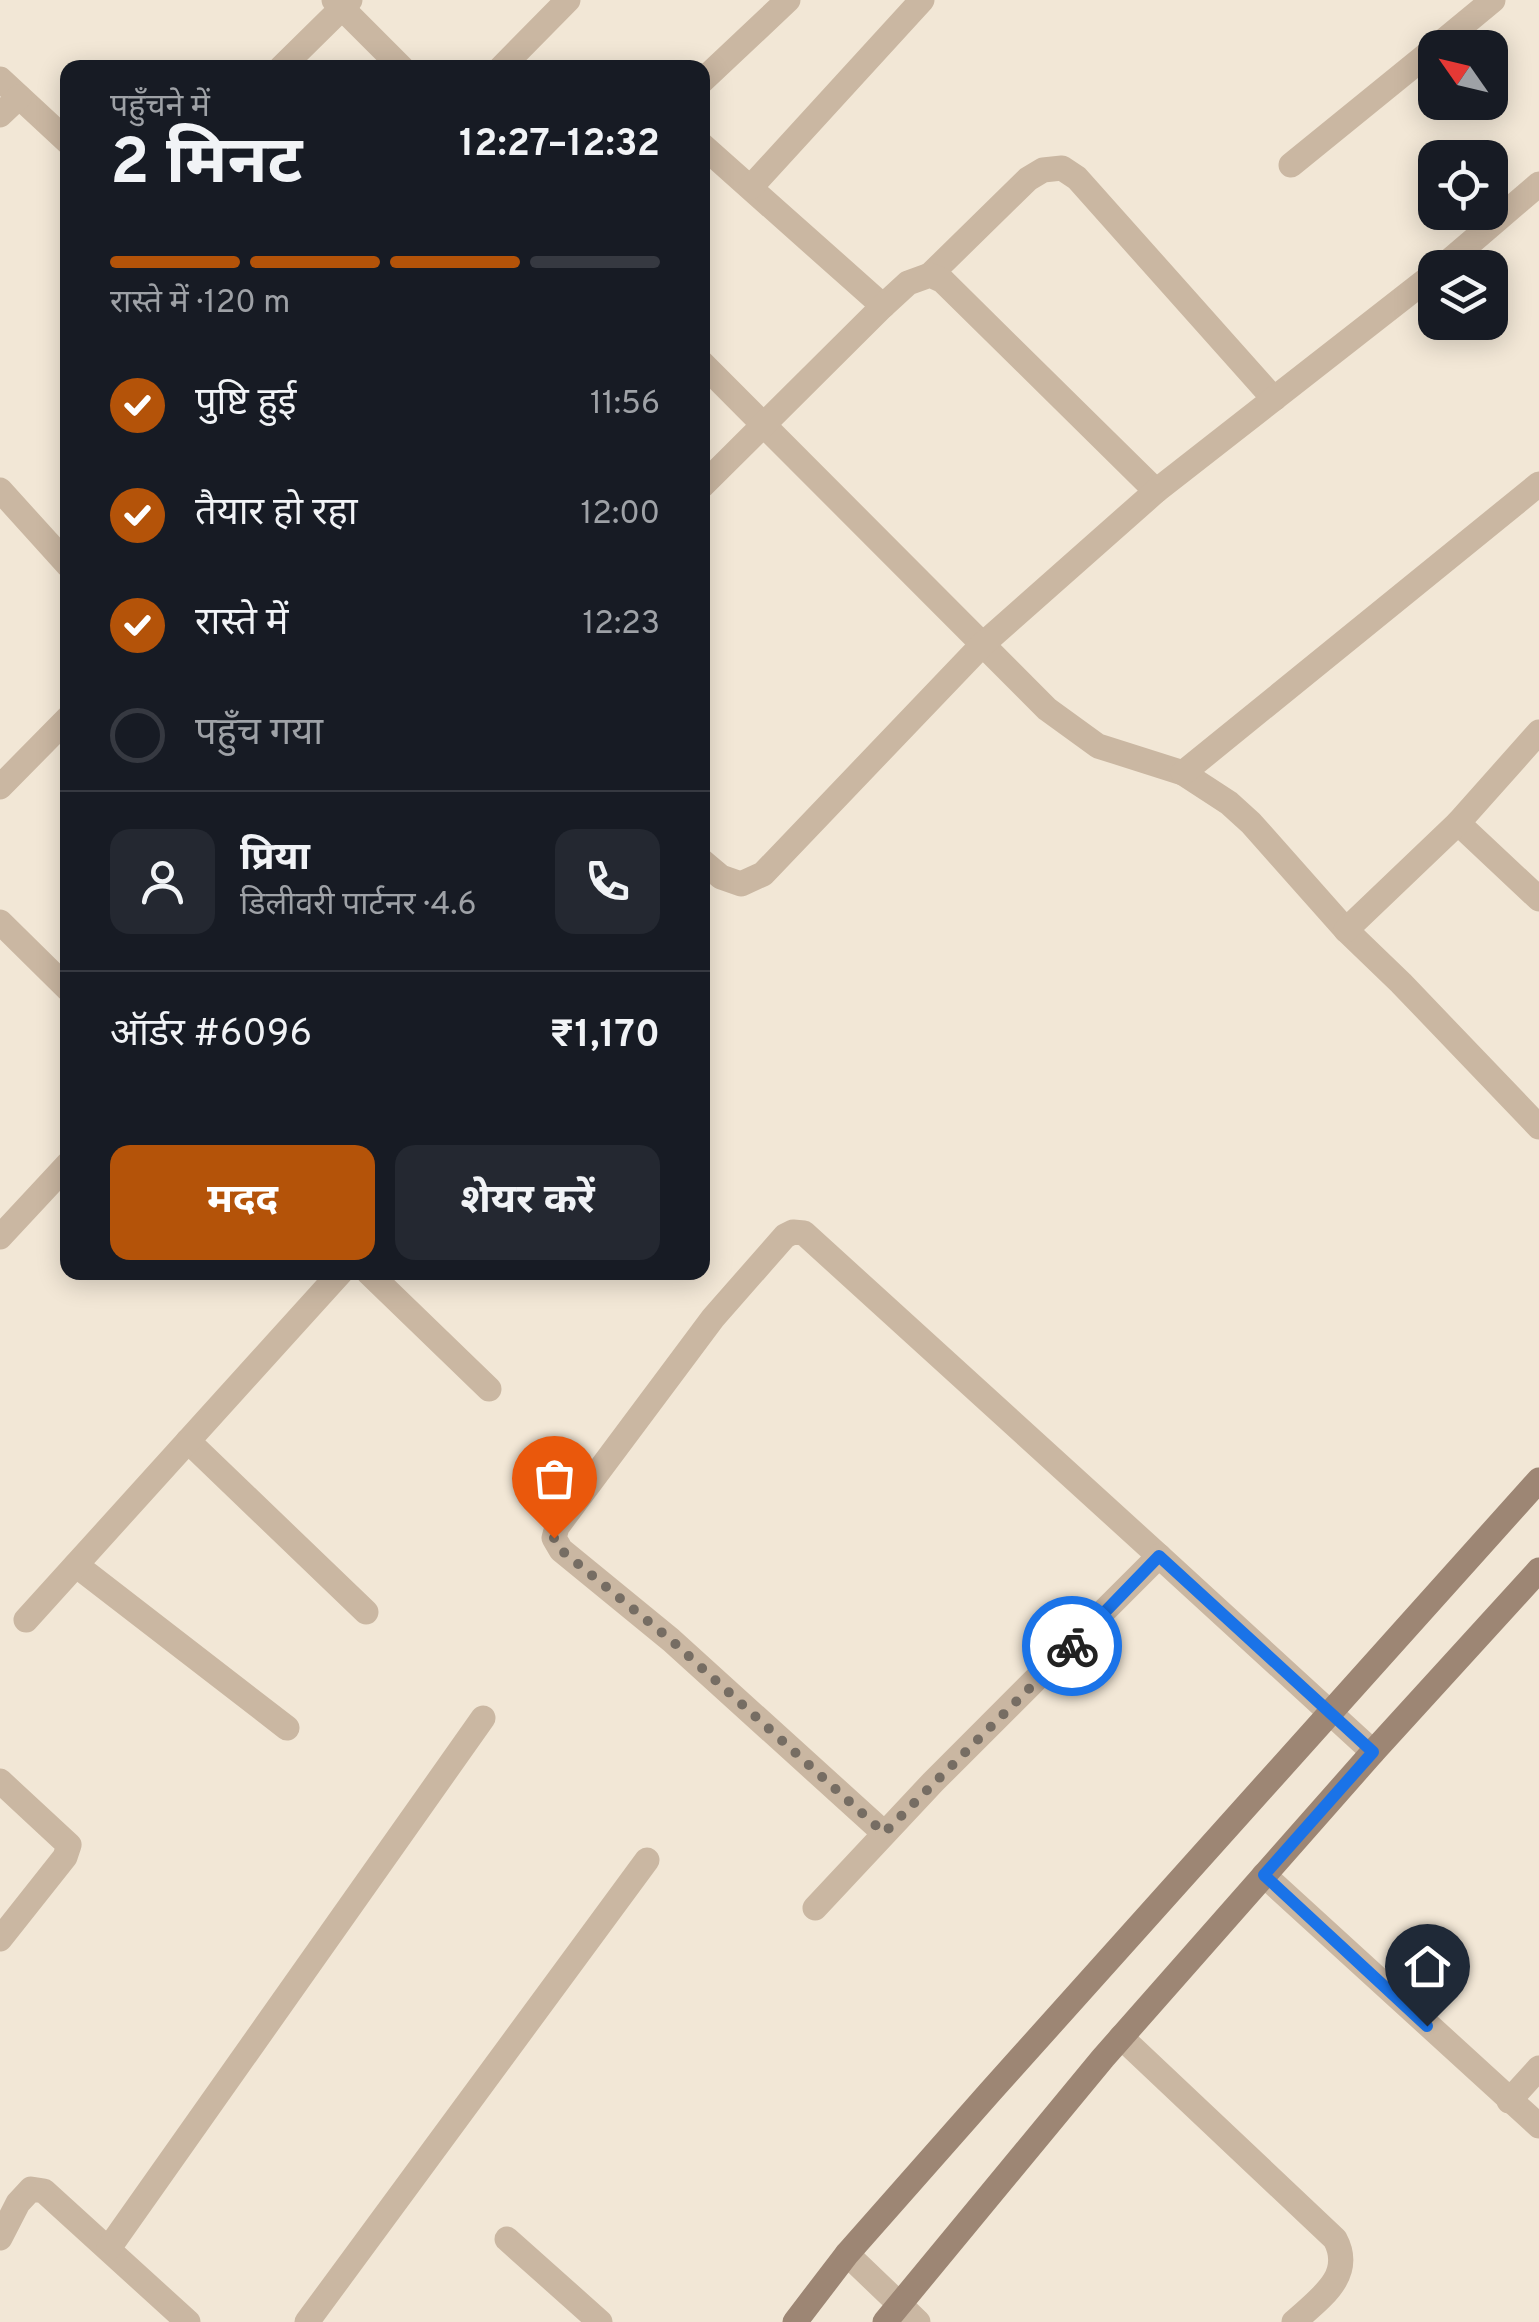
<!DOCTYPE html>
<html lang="hi">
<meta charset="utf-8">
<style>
body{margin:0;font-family:Overpass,"Noto Sans Devanagari",sans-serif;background:#242831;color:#f1f3f6;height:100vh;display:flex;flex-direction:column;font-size:38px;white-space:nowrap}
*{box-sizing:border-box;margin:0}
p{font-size:32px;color:#9ea1a6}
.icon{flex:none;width:55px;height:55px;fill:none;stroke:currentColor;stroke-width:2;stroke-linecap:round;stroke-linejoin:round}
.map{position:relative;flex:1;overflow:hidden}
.side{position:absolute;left:60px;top:60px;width:650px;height:1220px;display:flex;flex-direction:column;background:#171b24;border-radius:20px;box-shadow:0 5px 25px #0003}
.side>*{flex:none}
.needle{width:65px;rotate:304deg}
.controls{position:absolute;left:1418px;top:30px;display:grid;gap:20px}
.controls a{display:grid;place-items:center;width:90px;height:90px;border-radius:20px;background:#171b24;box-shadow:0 5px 25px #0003;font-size:50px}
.pin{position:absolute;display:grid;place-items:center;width:85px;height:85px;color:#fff;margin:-102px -42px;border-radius:50% 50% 50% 0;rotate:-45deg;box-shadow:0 0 10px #0007}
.pin .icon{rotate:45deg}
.courier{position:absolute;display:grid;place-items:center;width:100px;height:100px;margin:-50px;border:8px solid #1a73e8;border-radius:50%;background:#fff;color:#222;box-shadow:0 2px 12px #0007}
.head em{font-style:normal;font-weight:700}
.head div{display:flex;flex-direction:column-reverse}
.head{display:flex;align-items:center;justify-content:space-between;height:170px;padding:0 50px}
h1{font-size:65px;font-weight:700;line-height:75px}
.bar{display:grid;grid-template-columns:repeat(4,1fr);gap:15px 10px;align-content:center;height:120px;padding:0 50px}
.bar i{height:12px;border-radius:8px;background:#363941}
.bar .active{background:#b45309}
.bar p{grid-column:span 4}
.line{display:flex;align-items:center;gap:25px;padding:0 50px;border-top:2px solid #363941}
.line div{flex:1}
.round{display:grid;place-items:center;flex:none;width:105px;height:105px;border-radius:20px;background:#242831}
ol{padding:0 50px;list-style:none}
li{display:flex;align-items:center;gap:30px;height:110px}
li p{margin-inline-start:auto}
li .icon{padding:10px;border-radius:50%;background:#b45309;color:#fff;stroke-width:4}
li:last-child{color:#9ea1a6}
li i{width:55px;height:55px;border:5px solid #363941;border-radius:50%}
.cta{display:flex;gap:20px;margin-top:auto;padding:20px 50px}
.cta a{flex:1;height:115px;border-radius:20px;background:#b45309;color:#fff;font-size:40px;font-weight:700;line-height:115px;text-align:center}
.cta a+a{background:#242831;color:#f1f3f6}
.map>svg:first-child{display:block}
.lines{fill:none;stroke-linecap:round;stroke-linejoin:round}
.lane{stroke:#cab7a2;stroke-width:25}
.street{stroke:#cab7a2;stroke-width:25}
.secondary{stroke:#9d8674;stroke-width:25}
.done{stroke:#766d63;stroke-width:10;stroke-dasharray:0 18}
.route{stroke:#1a73e8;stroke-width:12}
</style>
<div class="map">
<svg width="1539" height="2322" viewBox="0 0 1539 2322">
<rect width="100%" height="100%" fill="#f2e7d6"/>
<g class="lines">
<path class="lane" d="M507,2239l93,83"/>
<g class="street">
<path d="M334,0l68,68"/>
<path d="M1435,48l58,-48"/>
<path d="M281,68l69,-68"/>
<path d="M501,68l67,-68"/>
<path d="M0,79l68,63"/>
<path d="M702,81l86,-81"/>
<path d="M0,115l19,-18"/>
<path d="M702,145l181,161"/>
<path d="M1291,165l144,-117"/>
<path d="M751,187l171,-187"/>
<path d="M1441,268l98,-84"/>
<path d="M930,275l98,-96 15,-9 19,-2 15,10 197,221"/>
<path d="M702,363l345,346 51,37 85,27 46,30 22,20 95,107 55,53 138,144"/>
<path d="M702,486l181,-180 25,-23 22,-8 13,6 213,210"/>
<path d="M0,490l68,75"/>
<path d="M1183,773l356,-289"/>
<path d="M0,787l68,-69"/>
<path d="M1458,823l81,76"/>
<path d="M702,861l19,16 20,7 22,-10 219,-229 174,-154 279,-218"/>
<path d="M0,922l68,67"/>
<path d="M1346,930l112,-107 81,-91"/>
<path d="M0,1237l68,-73"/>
<path d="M368,1272l121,117"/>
<path d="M188,1441l178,171"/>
<path d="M76,1565l211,163"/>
<path d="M26,1620l315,-348"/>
<path d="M0,1781l69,64 -4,12 -65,82"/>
<path d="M884,1833l-213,-193 -110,-90 -7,-12 3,-11 156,-209 72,-82 8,-4 11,1 355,323"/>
<path d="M1264,1875l275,251"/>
<path d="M815,1908l118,-126 226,-226 214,196"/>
<path d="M1121,2037l214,202c20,37 -16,60 -41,83"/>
<path d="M1509,2101l30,-33"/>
<path d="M0,2238l18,-35 13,-14 13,2 144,131"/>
<path d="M109,2248l374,-530"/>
<path d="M847,2254l71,68"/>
<path d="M307,2322l340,-462"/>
</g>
<g class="secondary">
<path d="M795,2322l52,-68 143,-162 549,-612"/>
<path d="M885,2322l218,-264 270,-306 166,-182"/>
</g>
</g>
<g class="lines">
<path class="done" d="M554,1538l7,12 110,90 213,193 188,-187"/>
<path class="route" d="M1072,1646l87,-90 214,196 -109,123 163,151"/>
</g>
</svg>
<div class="controls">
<a><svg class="needle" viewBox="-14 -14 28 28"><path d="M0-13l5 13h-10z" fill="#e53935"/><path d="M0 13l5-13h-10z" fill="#9ea1a6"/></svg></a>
<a><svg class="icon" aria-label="locate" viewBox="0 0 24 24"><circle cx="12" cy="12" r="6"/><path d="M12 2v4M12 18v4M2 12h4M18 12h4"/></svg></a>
<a><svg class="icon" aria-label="layers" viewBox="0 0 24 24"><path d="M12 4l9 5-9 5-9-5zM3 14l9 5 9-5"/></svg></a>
</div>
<div class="pin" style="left:554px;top:1538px;background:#ea580c"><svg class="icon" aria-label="bag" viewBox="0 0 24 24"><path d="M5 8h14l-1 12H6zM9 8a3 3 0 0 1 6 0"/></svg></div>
<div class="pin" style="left:1427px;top:2026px;background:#1f2937"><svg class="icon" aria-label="home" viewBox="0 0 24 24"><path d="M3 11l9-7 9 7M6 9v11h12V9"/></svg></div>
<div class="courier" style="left:1072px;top:1646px"><svg class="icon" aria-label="bike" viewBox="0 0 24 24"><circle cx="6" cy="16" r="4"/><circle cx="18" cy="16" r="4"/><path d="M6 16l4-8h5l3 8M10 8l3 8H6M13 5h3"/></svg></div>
<section class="side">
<div class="head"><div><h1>2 मिनट</h1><p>पहुँचने में</p></div><em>12:27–12:32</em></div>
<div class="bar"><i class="active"></i><i class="active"></i><i class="active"></i><i></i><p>रास्ते में · 120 m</p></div>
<ol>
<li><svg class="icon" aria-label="check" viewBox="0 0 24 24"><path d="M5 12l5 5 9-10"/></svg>पुष्टि हुई<p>11:56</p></li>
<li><svg class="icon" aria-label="check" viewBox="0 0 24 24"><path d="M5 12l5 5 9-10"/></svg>तैयार हो रहा<p>12:00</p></li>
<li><svg class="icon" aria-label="check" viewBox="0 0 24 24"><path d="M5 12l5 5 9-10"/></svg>रास्ते में<p>12:23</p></li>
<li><i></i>पहुँच गया</li>
</ol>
<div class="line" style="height:180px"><a class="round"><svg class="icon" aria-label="person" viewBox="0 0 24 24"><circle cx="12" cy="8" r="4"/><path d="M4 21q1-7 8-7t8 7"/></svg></a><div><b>प्रिया</b><p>डिलीवरी पार्टनर · 4.6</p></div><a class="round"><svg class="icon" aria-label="phone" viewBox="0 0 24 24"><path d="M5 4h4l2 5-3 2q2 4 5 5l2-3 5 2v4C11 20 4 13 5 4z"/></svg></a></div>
<div class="line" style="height:130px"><div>ऑर्डर #6096</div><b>₹1,170</b></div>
<div class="cta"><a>मदद</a><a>शेयर करें</a></div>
</section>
</div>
